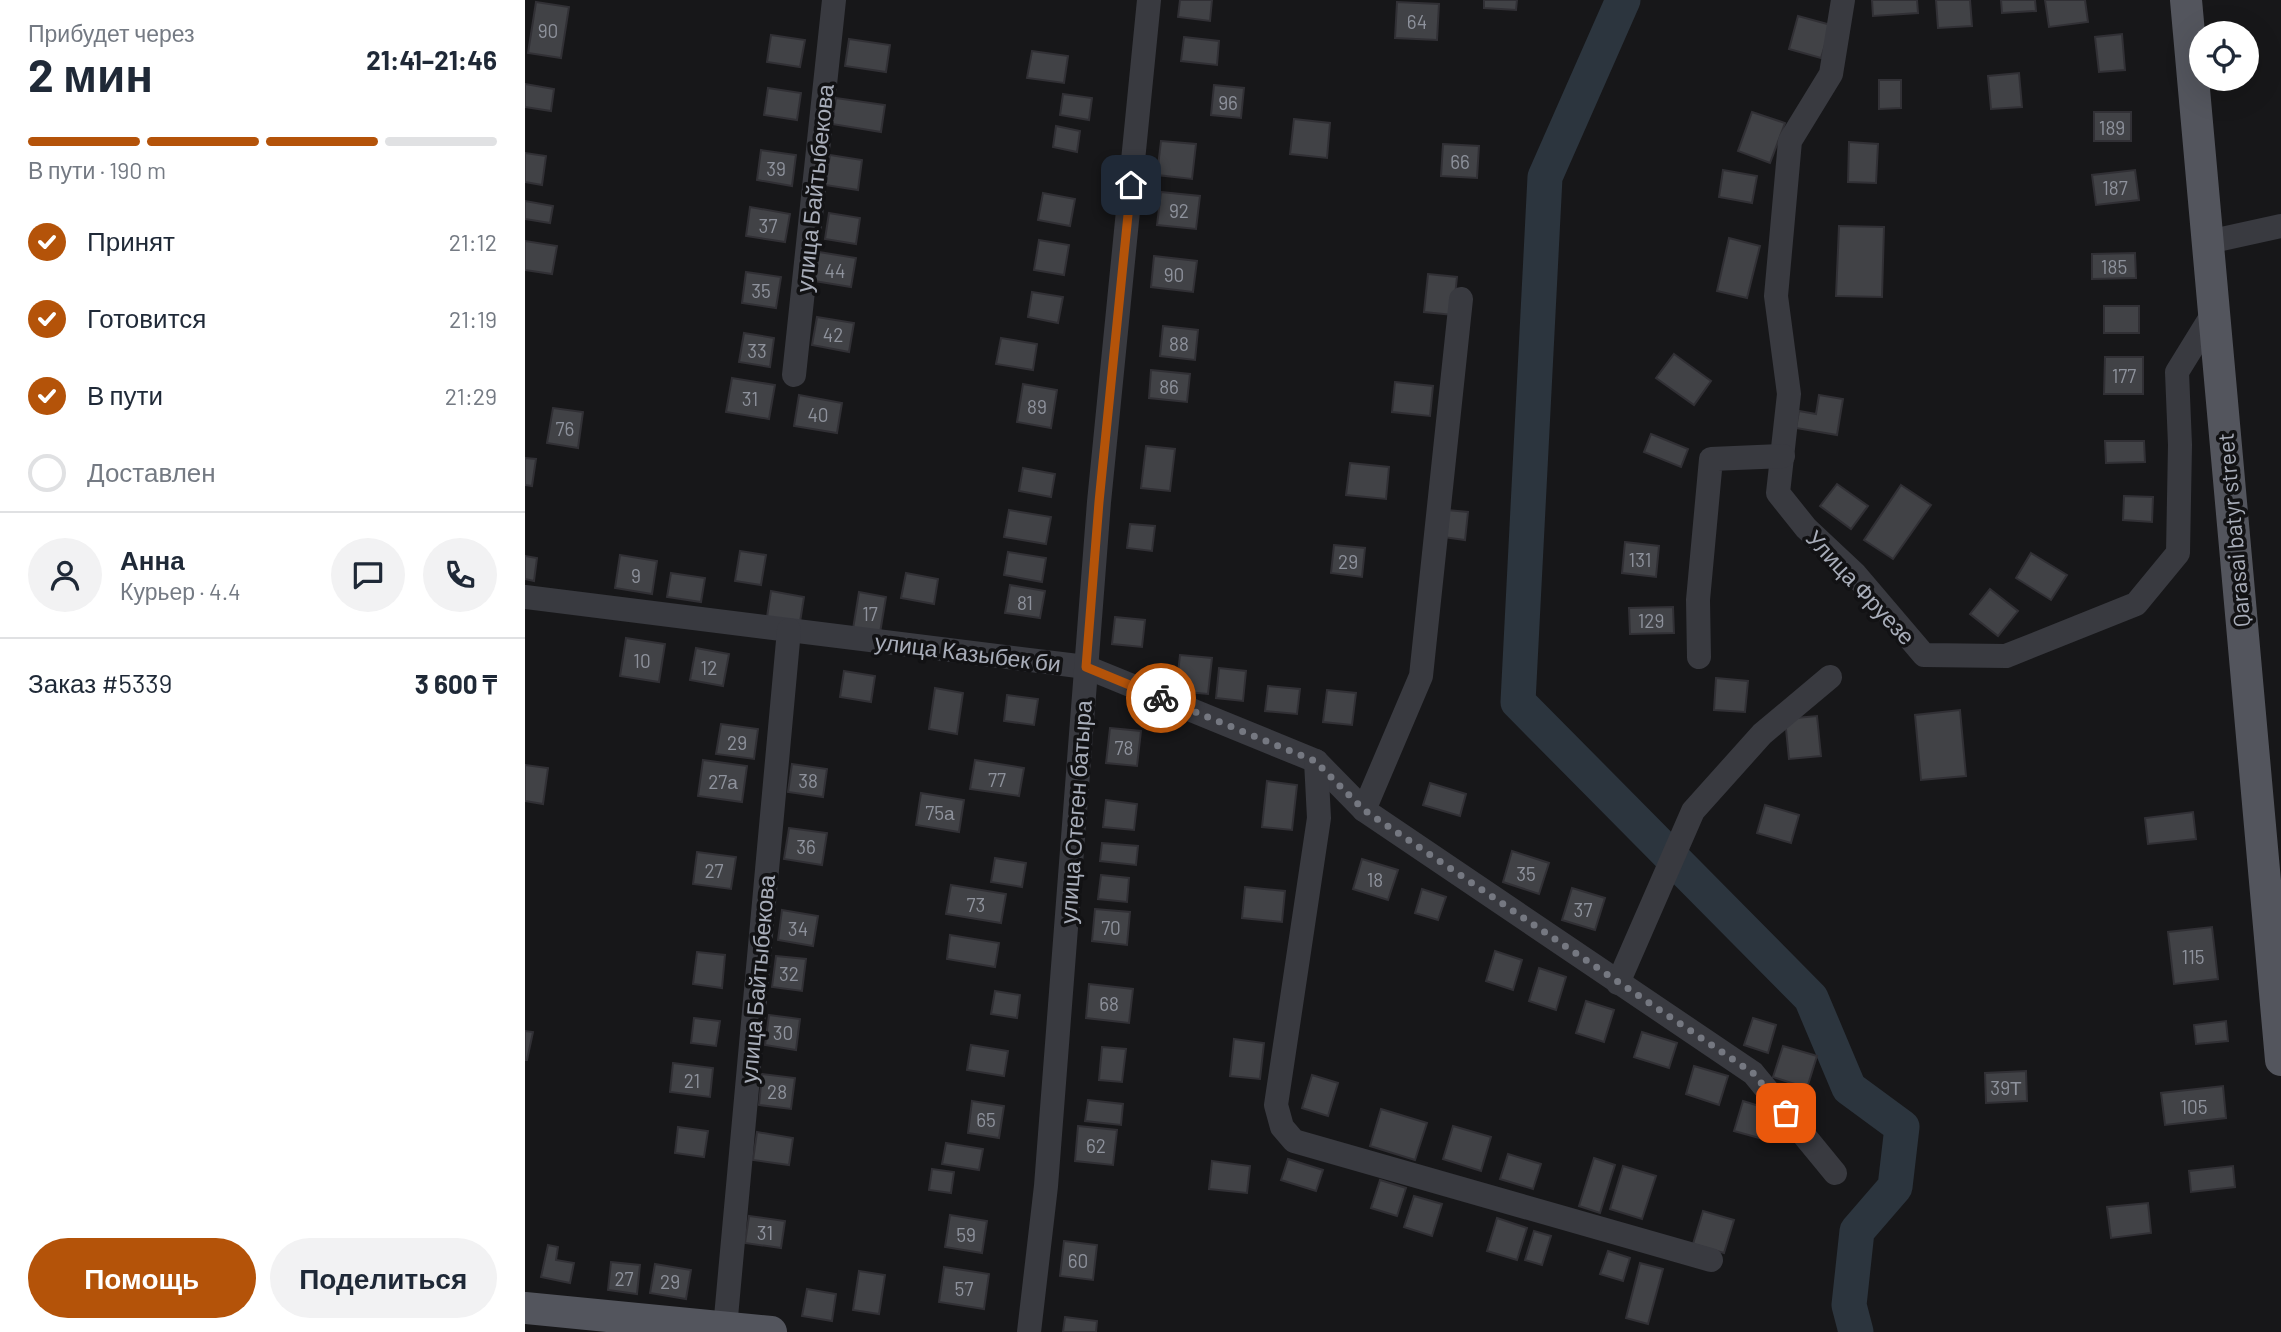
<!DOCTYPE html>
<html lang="ru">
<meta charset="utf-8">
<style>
body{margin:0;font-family:Barlow,sans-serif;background:#f2f2f3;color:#1f2937;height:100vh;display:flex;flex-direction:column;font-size:26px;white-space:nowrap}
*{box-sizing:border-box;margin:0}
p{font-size:23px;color:#747a83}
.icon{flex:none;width:38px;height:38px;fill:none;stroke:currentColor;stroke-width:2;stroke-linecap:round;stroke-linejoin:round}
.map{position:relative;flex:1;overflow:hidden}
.details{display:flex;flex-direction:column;background:#fff;width:525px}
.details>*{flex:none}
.controls{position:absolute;left:1664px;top:21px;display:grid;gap:14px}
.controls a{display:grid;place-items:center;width:70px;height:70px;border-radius:50%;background:#fff;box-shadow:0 7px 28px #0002;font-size:35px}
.pin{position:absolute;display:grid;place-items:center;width:60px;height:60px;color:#fff;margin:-30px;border-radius:14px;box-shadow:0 4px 10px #0006}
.courier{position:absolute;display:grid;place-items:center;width:70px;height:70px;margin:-35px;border:5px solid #b45309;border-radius:50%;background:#fff;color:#222;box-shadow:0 2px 9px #0007}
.overview em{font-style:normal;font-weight:700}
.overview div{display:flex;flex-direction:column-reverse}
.overview{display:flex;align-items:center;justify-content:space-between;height:119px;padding:0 28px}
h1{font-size:46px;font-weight:700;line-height:52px}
.bar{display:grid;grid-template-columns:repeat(4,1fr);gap:10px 7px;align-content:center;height:84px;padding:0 28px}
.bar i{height:9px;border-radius:5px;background:#e0e1e3}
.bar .active{background:#b45309}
.bar p{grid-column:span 4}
.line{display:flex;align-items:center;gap:18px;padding:0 28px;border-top:2px solid #e0e1e3}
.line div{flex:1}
.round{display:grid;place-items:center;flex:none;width:74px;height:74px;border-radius:37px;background:#f2f2f3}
ol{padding:0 28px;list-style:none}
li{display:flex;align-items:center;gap:21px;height:77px}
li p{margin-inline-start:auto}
li .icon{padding:7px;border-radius:50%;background:#b45309;color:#fff;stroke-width:4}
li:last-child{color:#747a83}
li i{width:38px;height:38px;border:4px solid #e0e1e3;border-radius:50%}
.action{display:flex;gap:14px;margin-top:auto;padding:14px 28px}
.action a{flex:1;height:80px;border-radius:42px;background:#b45309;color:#fff;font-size:28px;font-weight:700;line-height:80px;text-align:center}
.action a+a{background:#f2f2f3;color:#1f2937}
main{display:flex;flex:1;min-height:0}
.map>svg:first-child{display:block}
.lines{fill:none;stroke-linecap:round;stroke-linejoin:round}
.river{stroke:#2c353e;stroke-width:35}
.building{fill:#414246;stroke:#313035;stroke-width:2}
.minor{stroke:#393a40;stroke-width:24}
.major{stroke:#53555d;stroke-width:32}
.done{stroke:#757881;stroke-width:7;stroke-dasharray:0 12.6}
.route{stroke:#b45309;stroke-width:9}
.labels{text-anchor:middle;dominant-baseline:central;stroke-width:7;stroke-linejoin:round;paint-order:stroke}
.number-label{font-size:19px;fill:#8e929c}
.street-label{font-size:23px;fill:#a8adb9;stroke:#121214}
</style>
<main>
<section class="details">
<div class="overview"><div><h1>2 мин</h1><p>Прибудет через</p></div><em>21:41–21:46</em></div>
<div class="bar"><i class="active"></i><i class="active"></i><i class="active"></i><i></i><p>В пути · 190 m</p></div>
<ol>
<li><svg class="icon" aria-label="check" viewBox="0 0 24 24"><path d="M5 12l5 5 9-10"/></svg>Принят<p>21:12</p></li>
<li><svg class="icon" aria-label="check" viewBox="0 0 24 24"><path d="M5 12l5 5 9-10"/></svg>Готовится<p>21:19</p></li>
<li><svg class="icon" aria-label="check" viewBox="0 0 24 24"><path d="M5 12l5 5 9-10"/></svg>В пути<p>21:29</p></li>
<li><i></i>Доставлен</li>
</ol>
<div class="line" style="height:126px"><a class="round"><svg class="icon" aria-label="person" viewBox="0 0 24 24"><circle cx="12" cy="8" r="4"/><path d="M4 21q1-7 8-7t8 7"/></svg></a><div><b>Анна</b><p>Курьер · 4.4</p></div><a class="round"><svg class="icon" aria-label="chat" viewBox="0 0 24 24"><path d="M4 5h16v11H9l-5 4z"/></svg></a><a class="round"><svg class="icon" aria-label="phone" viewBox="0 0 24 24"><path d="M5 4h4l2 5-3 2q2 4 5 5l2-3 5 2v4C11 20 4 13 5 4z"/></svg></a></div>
<div class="line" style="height:91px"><div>Заказ #5339</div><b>3 600 ₸</b></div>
<div class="action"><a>Помощь</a><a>Поделиться</a></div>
</section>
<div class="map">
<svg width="1756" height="1332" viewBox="0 0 1756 1332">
<rect width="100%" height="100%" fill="#171719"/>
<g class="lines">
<path class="river" d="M1098,0l-78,177 -27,525 293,296 38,90 53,39 -7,60 -38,44 -8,74 7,27"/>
</g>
<g class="building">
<path d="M655,0h32l-2,21 -32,-4z"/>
<path d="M959,0h33l-1,10 -32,-2z"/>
<path d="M1347,0h45l1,13 -45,3z"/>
<path d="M1411,0h34l2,26 -34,2z"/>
<path d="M1476,0h34l1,11 -34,2z"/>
<path d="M1520,0h40l3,22 -39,5z"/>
<path d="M11,2l33,5 -8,51 -33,-5z"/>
<path d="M872,2l42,2 -2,36 -42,-2z"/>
<path d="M1273,16l33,9 -10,33 -32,-9z"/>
<path d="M1597,34l3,36 -26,2 -4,-35z"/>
<path d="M246,35l34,5 -5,27 -33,-5z"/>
<path d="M659,37l35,4 -2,24 -36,-4z"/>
<path d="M324,39l41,6 -4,27 -41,-6z"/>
<path d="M507,51l36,5 -4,27 -37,-5z"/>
<path d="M1494,73l3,34 -31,2 -3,-33z"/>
<path d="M1354,80h22v28l-22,1z"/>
<path d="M0,84l29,5 -3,22 -26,-4z"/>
<path d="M689,85l30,3 -3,30 -30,-3z"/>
<path d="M243,88l33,5 -4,27 -33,-5z"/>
<path d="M538,94l29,4 -3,22 -29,-5z"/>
<path d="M311,98l49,7 -4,27 -49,-8z"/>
<path d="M1227,112l33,11 -15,40 -32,-12z"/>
<rect x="1569" y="112" width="37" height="29"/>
<path d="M769,119l36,4 -3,35 -37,-4z"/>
<path d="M531,126l24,5 -3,21 -24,-5z"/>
<path d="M636,141l35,3 -4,35 -35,-4z"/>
<path d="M1324,142l29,2 -2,39 -28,-1z"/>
<path d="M918,144l36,2 -2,32 -36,-2z"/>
<path d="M236,150l35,5 -4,31 -35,-6z"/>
<path d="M0,153l21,3 -4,29 -17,-3z"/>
<path d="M305,155l32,5 -4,30 -33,-5z"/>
<path d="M1198,170l34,6 -5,27 -33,-6z"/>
<path d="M1610,170l4,30 -43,5 -4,-30z"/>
<path d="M636,192l39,4 -4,33 -39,-4z"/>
<path d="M518,193l32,6 -5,27 -32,-6z"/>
<path d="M0,201l28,5 -3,17 -25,-4z"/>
<path d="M225,207l40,7 -5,28 -39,-6z"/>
<path d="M304,213l31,5 -4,26 -31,-5z"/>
<path d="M1314,226l45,1 -2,70 -46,-1z"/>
<path d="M1204,238l31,8 -13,52 -30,-7z"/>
<path d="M514,240l30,5 -5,30 -30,-5z"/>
<path d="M0,241l32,5 -5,28 -27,-4z"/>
<path d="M294,252l37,6 -5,29 -37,-6z"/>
<path d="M1610,253l1,25 -44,1v-25z"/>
<path d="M629,256l43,5 -4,31 -42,-5z"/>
<path d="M221,272l35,5 -5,31 -34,-5z"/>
<path d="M903,274l29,3 -4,38 -29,-3z"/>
<path d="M507,292l31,5 -5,26 -30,-6z"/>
<rect x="1579" y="306" width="35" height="27"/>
<path d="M292,317l37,6 -5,29 -37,-7z"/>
<path d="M638,326l35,4 -3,30 -35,-4z"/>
<path d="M219,333l30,5 -4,29 -31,-5z"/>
<path d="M476,338l36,6 -4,26 -37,-6z"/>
<path d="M1149,354l37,27 -17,24 -38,-27z"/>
<path d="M1580,357h38v37h-39z"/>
<path d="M626,370l39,4 -3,28 -38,-4z"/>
<path d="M207,378l43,7 -6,34 -43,-7z"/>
<path d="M870,382l38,4 -3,30 -38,-4z"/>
<path d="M498,384l34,6 -6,38 -34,-6z"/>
<path d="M274,395l43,8 -5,30 -43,-7z"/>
<path d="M1294,395l24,4 -6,36 -41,-7 3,-17 17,3z"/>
<path d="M28,408l30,4 -5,36 -31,-5z"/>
<path d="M1126,434l37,15 -7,18 -37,-15z"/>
<path d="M1580,441h39l1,21 -39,1z"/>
<path d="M621,446l29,3 -5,42 -29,-3z"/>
<path d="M0,458l11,1 -4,27 -7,-1z"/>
<path d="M825,463l39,4 -3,32 -40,-4z"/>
<path d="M498,468l32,6 -4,23 -32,-6z"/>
<path d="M1312,484l31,22 -17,23 -31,-23z"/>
<path d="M1376,485l30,20 -38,54 -29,-19z"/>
<path d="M1599,496l29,1 -1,25 -29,-2z"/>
<path d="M484,510l42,7 -5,27 -42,-7z"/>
<path d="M922,510l21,2 -3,28 -22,-3z"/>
<path d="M605,524l25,2 -3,25 -25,-3z"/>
<path d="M1100,542l34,4 -3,31 -34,-4z"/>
<path d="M809,545l31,3 -3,29 -31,-4z"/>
<path d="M215,551l26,4 -5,30 -26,-4z"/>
<path d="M483,552l38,6 -4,24 -38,-7z"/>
<path d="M1506,553l36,22 -16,25 -35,-22z"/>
<path d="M95,555l37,6 -5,33 -37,-6z"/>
<path d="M0,556l12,2 -3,23 -9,-2z"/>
<path d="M146,573l34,5 -4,24 -34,-5z"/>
<path d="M381,573l32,6 -4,25 -33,-6z"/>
<path d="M485,585l35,6 -5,27 -35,-5z"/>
<path d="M1465,589l28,22 -20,25 -28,-22z"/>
<path d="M246,591l33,6 -4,25 -33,-5z"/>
<path d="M334,592l27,5 -6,36 -27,-4z"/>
<path d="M1148,607l1,26 -44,1 -1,-26z"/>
<path d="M590,617l30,3 -3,27 -30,-3z"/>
<path d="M101,638l39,6 -6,38 -39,-6z"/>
<path d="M171,648l33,6 -6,32 -33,-6z"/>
<path d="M655,655l32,3 -4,36 -32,-3z"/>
<path d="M694,668l27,3 -3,30 -27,-3z"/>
<path d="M319,671l31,5 -4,26 -31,-5z"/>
<path d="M1191,678l32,3 -3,31 -31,-2z"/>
<path d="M743,686l32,3 -3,25 -32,-3z"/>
<path d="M410,688l28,5 -6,41 -28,-5z"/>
<path d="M802,690l29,3 -4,32 -29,-3z"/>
<path d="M482,695l31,4 -4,26 -30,-4z"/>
<path d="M1435,710l6,66 -45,4 -6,-65z"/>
<path d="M1292,716l4,40 -32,3 -4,-40z"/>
<path d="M196,724l37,5 -4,30 -38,-5z"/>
<path d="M585,728l31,3 -4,35 -31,-3z"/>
<path d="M178,760l44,6 -5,36 -44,-6z"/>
<path d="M450,760l49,8 -5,28 -49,-7z"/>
<path d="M267,764l35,5 -4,28 -35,-5z"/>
<path d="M0,765l23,3 -5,36 -18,-3z"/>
<path d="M742,781l30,4 -5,45 -30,-3z"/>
<path d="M905,783l36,11 -6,22 -37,-11z"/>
<path d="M396,793l43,7 -5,32 -43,-7z"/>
<path d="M581,800l31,4 -3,26 -31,-3z"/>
<path d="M1240,805l34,10 -8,28 -34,-10z"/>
<path d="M1668,812l3,27 -48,5 -3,-26z"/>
<path d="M264,828l38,5 -5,32 -38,-6z"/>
<path d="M577,843l36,3 -2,19 -36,-4z"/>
<path d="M987,851l37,12 -10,31 -36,-12z"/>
<path d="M172,852l39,5 -5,32 -38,-5z"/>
<path d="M470,858l31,5 -4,24 -31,-5z"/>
<path d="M837,859l36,11 -10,30 -35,-11z"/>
<path d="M576,875l28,3 -2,24 -29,-3z"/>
<path d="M426,885l55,9 -5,29 -55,-9z"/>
<path d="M720,887l40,4 -3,31 -40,-4z"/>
<path d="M1047,888l33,10 -10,32 -33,-10z"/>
<path d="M897,889l24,8 -8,23 -23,-7z"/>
<path d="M570,909l35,3 -3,33 -35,-4z"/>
<path d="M257,910l36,6 -5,30 -35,-6z"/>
<path d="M1687,927l6,52 -44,5 -6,-52z"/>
<path d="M425,935l49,8 -4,24 -48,-8z"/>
<path d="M970,951l27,9 -9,30 -27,-9z"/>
<path d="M172,952l28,3 -3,33 -29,-4z"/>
<path d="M251,956l30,3 -4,32 -30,-4z"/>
<path d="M1014,968l27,9 -10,33 -27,-9z"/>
<path d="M564,984l44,5 -4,34 -43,-5z"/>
<path d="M470,991l25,4 -3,23 -26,-4z"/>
<path d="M1061,1001l28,9 -10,32 -28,-9z"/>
<path d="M244,1015l31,4 -4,31 -31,-5z"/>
<path d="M169,1018l26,3 -4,25 -25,-3z"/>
<path d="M1228,1018l23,7 -8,28 -24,-8z"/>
<path d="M1701,1021l2,20 -32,3 -2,-19z"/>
<path d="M0,1031l8,1 -6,28h-2z"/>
<path d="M1117,1032l35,11 -8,25 -35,-11z"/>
<path d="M709,1039l30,4 -4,36 -30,-3z"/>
<path d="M446,1045l37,6 -4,25 -37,-6z"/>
<path d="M1258,1046l34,10 -10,32 -34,-11z"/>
<path d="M577,1047l24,2 -4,33 -23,-2z"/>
<path d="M148,1063l40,5 -3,29 -40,-5z"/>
<path d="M1169,1066l34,10 -9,29 -33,-11z"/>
<path d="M1501,1071l1,30 -41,2 -1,-30z"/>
<path d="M237,1074l33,4 -4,31 -32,-4z"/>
<path d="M787,1075l26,8 -10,33 -26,-8z"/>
<path d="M1698,1086l3,32 -61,7 -4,-32z"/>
<path d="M563,1100l35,4 -2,21 -36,-4z"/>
<path d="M447,1101l32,5 -5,32 -31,-5z"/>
<path d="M1218,1101l29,9 -9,29 -29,-8z"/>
<path d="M856,1109l46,14 -12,37 -45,-14z"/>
<path d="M553,1126l39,4 -4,35 -38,-4z"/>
<path d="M928,1126l38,11 -10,34 -38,-12z"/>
<path d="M153,1127l30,4 -4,26 -29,-4z"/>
<path d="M232,1132l36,6 -4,27 -36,-5z"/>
<path d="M421,1143l37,6 -4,21 -37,-6z"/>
<path d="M983,1154l33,10 -8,25 -33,-10z"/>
<path d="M1069,1158l21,7 -15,48 -21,-7z"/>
<path d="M763,1159l35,11 -7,21 -35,-11z"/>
<path d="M687,1161l38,5 -3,27 -38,-4z"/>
<path d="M1098,1166l33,10 -14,43 -32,-10z"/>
<path d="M1708,1166l2,21 -44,5 -2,-21z"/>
<path d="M407,1169l22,3 -3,21 -22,-3z"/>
<path d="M855,1180l26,8 -9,28 -26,-8z"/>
<path d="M889,1196l28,8 -10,32 -28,-9z"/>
<path d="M1623,1203l3,30 -40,5 -4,-31z"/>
<path d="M1178,1211l31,9 -10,33 -31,-9z"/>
<path d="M425,1215l37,6 -5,32 -37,-6z"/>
<path d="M224,1216l36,5 -4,27 -36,-5z"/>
<path d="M972,1218l30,10 -10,32 -30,-9z"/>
<path d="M1009,1231l17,5 -9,29 -17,-5z"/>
<path d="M539,1241l33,4 -4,35 -33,-4z"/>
<path d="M23,1245l10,2 -2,13 18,3 -4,20 -29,-6z"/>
<path d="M1083,1251l22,7 -7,23 -23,-7z"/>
<path d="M86,1262l29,3 -3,29 -29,-4z"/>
<path d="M1115,1263l23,6 -15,55 -22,-6z"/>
<path d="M130,1264l36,6 -5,29 -36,-6z"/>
<path d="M419,1267l45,7 -5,35 -45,-7z"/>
<path d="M334,1271l26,4 -6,39 -26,-4z"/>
<path d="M282,1289l29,5 -4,27 -30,-5z"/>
<path d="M540,1317l32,4 -1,11h-33z"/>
</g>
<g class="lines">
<g class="minor">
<path d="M1318,0l-12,74 -41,67 -14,155 13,98 -11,99 28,35 49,46 69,81 82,1 130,-52 42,-51 2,-108 -3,-73 37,-60"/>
<path d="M1683,242l73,-16"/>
<path d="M269,375l40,-375"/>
<path d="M0,597l561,70 230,94 48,49 389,263 82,100"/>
<path d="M1174,657l-1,-57 13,-141 72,-3"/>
<path d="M791,761l3,57 -43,287 6,22 12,14 417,119"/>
<path d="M839,810l57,-134 40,-377"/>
<path d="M1093,983l75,-172 69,-77 68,-57"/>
<path d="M200,1328l64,-698"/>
<path d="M504,1332l17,-146 53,-684 50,-502"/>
</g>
<g class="major">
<path d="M1661,0l95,1060"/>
<path d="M0,1308l246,24"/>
</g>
</g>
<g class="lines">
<path class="done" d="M636,698l154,63 49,49 389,263 33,40"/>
<path class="route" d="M606,185l-32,317 -13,165 75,31"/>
</g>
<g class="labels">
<g class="number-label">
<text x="892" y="21">64</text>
<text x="23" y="30">90</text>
<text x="703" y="102">96</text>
<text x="1587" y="127">189</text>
<text x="935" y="161">66</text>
<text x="251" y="168">39</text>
<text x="1590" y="187">187</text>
<text x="654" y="210">92</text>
<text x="243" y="225">37</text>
<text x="1589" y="266">185</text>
<text x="310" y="270">44</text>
<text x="649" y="274">90</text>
<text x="236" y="290">35</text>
<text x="308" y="334">42</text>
<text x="654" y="343">88</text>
<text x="232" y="350">33</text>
<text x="1599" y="375">177</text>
<text x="644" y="386">86</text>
<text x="225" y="398">31</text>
<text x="512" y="406">89</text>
<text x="293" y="414">40</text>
<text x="40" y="428">76</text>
<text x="1115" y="559">131</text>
<text x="823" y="561">29</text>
<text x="111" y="575">9</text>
<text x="500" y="602">81</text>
<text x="345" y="613">17</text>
<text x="1126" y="620">129</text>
<text x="117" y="660">10</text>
<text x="184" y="667">12</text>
<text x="212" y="742">29</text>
<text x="599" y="747">78</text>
<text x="472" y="779">77</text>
<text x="283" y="780">38</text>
<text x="198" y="781">27а</text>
<text x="415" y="812">75а</text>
<text x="281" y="846">36</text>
<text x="189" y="870">27</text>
<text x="1001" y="873">35</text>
<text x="850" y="879">18</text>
<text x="451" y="904">73</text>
<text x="1058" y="909">37</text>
<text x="586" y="927">70</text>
<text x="273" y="928">34</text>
<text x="1668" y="956">115</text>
<text x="264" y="973">32</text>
<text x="584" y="1003">68</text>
<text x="258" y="1032">30</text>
<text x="167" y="1080">21</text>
<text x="1481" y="1087">39Т</text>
<text x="252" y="1091">28</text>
<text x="1669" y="1106">105</text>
<text x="461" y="1119">65</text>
<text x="571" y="1145">62</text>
<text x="240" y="1232">31</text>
<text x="441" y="1234">59</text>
<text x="553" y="1260">60</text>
<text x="99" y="1278">27</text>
<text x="145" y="1281">29</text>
<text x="439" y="1288">57</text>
</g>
<g class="street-label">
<text transform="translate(289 188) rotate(-84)">улица Байтыбекова</text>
<text transform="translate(1708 530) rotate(-95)">Qarasai batyr street</text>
<text transform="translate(1336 587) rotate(47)">Улица Фруезе</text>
<text transform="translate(443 652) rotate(7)">улица Казыбек би</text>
<text transform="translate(550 812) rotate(-86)">улица Отеген батыра</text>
<text transform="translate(232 979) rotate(-85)">улица Байтыбекова</text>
</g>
</g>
</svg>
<div class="controls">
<a><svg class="icon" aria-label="locate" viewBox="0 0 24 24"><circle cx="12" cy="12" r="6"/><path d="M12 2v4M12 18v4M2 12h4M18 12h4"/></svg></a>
</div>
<div class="pin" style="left:1261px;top:1113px;background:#ea580c"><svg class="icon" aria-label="bag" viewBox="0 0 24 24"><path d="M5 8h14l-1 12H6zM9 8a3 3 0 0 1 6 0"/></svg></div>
<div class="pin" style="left:606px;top:185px;background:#1f2937"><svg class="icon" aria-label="home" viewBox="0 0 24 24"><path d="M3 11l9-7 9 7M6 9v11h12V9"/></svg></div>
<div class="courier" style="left:636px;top:698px"><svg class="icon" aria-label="bike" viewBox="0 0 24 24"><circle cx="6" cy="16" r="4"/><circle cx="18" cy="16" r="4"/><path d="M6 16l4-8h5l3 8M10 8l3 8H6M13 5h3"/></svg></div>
</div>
</main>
